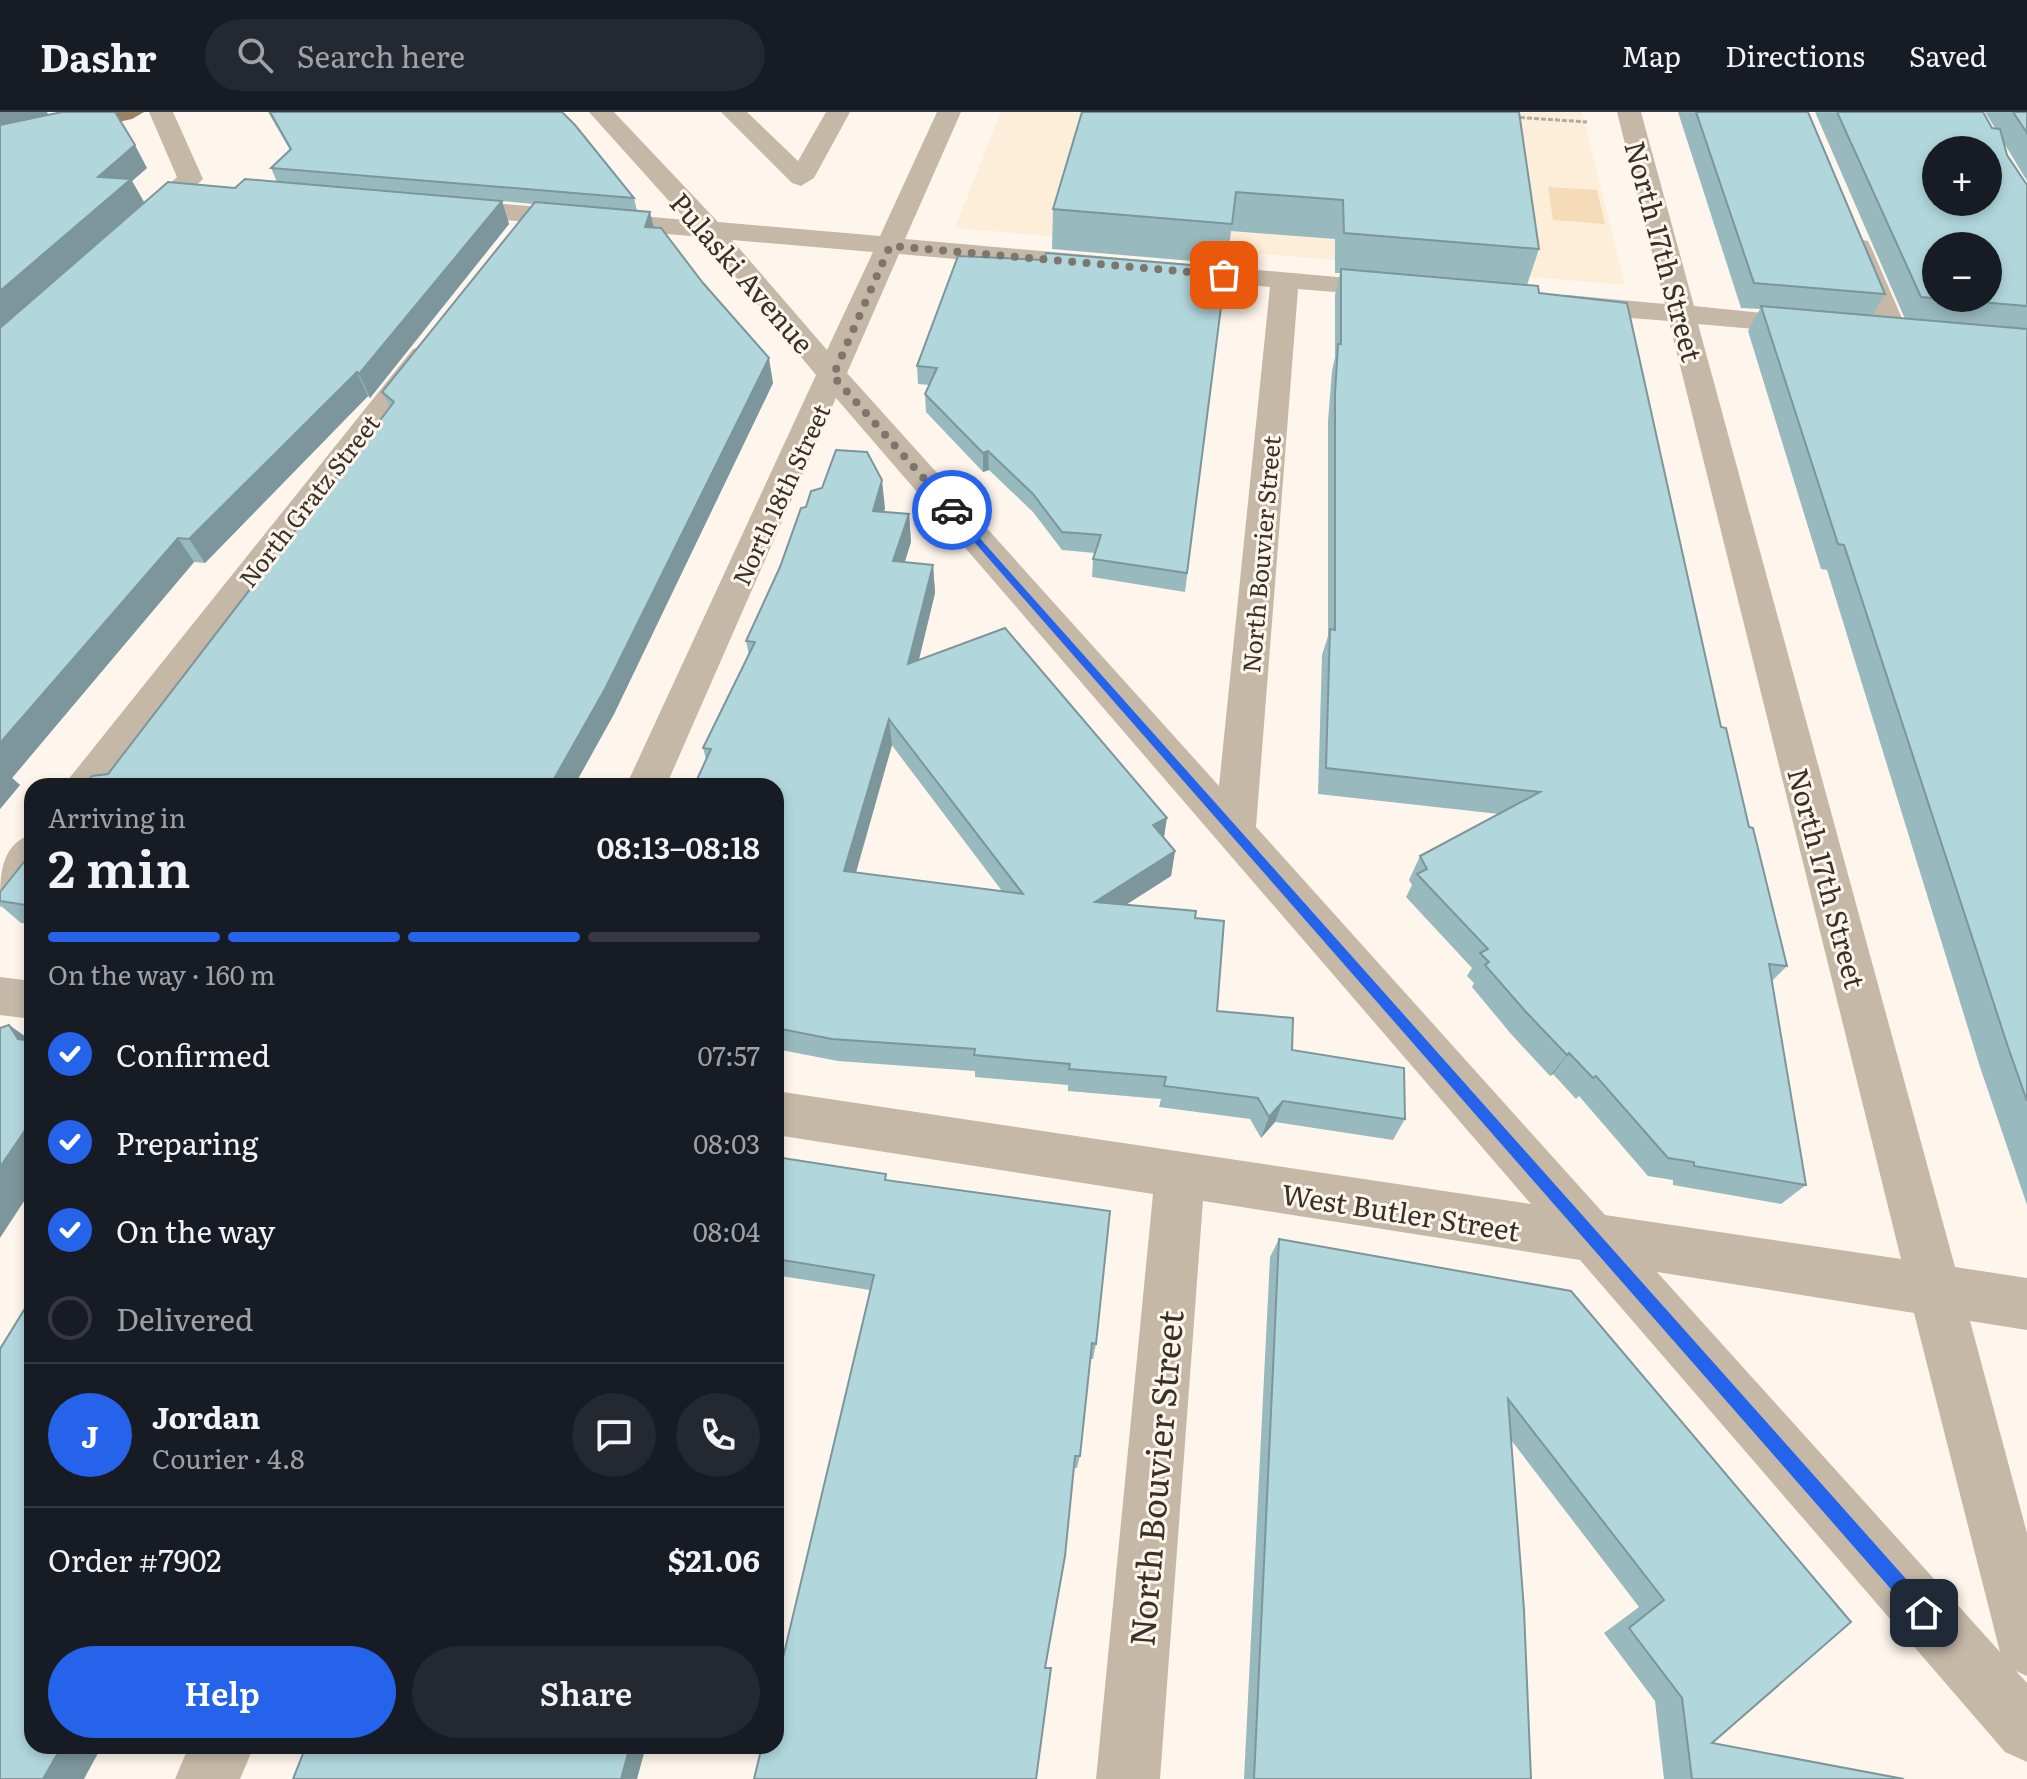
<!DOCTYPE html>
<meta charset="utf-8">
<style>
body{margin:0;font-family:Literata,serif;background:#242831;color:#f1f3f6;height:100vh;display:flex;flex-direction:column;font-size:30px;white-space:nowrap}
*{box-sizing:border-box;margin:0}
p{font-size:26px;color:#9ea1a6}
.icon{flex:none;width:44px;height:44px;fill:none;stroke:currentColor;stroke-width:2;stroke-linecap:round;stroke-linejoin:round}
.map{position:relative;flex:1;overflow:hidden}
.sheet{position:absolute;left:24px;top:666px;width:760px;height:976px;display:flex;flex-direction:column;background:#171b24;border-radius:24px;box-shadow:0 4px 12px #0003}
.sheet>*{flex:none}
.buttons{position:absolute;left:1922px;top:24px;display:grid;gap:16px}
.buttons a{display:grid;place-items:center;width:80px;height:80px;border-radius:50%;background:#171b24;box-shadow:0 4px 12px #0003;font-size:40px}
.pin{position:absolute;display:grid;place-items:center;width:68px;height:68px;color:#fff;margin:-34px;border-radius:16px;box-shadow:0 4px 12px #0006}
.courier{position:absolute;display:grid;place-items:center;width:80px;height:80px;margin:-40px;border:6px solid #2563eb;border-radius:50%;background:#fff;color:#222;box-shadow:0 2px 10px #0007}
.overview em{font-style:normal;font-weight:600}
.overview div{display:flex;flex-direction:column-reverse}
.overview{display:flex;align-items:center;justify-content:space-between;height:136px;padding:0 24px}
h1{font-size:52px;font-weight:600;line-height:60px}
.bar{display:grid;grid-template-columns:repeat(4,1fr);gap:12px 8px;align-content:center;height:96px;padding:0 24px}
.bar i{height:10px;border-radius:6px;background:#363941}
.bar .current{background:#2563eb}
.bar p{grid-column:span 4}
.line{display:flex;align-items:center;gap:20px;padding:0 24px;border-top:2px solid #363941}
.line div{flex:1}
.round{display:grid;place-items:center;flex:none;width:84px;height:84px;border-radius:42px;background:#242831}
ol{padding:0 24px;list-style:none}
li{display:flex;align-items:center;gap:24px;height:88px}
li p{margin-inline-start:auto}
li .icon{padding:8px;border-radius:50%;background:#2563eb;color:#fff;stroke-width:4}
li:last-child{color:#9ea1a6}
li i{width:44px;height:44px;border:4px solid #363941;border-radius:50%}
.cta{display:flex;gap:16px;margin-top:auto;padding:16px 24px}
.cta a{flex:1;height:92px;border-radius:48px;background:#2563eb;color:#fff;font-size:32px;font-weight:600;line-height:92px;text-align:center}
.cta a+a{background:#242831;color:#f1f3f6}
header{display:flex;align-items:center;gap:48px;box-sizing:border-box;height:112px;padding:0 40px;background:#171b24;border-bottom:2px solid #363941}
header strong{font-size:38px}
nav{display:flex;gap:44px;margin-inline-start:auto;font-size:28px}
.search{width:560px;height:72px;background:#242831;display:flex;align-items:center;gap:20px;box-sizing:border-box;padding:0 28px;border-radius:44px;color:#9ea1a6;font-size:30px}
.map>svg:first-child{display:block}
.built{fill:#fdeeda}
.green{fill:#f6dbb9}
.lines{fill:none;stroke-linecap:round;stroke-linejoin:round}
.path{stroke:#b2aba1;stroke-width:3;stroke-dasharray:5 2;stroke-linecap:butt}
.minor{fill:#c5b8a7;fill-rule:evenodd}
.major{fill:#9a8263;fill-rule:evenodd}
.wall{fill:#98b9be;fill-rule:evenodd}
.shaded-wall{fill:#7c969b}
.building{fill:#b1d7dd;stroke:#7c969b;stroke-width:2;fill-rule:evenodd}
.route{fill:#2563eb}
.done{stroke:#7d766c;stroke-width:8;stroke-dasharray:0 14.4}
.labels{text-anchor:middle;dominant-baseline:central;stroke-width:6;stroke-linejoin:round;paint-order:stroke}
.far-street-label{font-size:24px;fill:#383127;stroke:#fef6ec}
.street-label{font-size:28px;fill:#383127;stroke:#fef6ec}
.near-street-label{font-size:34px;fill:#383127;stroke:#fef6ec}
</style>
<header>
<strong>Dashr</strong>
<div class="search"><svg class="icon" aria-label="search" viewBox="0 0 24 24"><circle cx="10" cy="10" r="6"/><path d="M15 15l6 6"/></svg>Search here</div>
<nav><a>Map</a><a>Directions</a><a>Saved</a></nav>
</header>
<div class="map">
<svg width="2027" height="1667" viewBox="0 0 2027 1667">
<rect width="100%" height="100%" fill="#fef6ec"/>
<path class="built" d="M1001,0h581l43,173 -670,-57z"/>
<path class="green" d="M1548,75l49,3 8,34 -52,-4z"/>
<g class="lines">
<path class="path" d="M1513,5l74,5"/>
<g class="minor">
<path d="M149,0h24l30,67 -54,51h-18l-4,-6 50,-47z"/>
<path d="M589,0h25l104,110 162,14 57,-124h24l-56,127 500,44 4,6 -4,6 -10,2 -97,-8 -42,538 349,388 296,44 -232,-938 -102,-8 -10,-3 -4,-6 4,-6 10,-3 98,9 -48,-192h24l53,194 129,13 4,6 -4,6 -10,3 -115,-10 257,943 72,11v52l-57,-9 57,212v143l-11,-5 11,12v79l-22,-10 -425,-492 -377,-59 -43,578h-64l57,-585 -377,-59v-44l755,113 -695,-806 -170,388h-40l190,-411 -114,-138 -255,-22 -13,-8 13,-8 239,21zM732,128l141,12 -46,98zM899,142l371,33 -51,499 -372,-413zM1657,1160l257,41 86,339z"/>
<path d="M721,0h26l51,49 28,-49h24l-36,66 -13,8 -9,-3z"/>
<path d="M1858,127l10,2 3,6 37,85 -5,6h-20l-5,-6 -33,-85 3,-6z"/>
<path d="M423,234l10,3 5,6 -5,6 -328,425h-42l350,-437z"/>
<path d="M32,722c0,32 4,61 -32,73 0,-32 0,-62 32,-73z"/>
<path d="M0,865l32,4v38l-32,-4z"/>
<path d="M189,1634h65l-14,33h-65z"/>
</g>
<path class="major" d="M98,0h46l-12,7 -132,28v-14z"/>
</g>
<g class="wall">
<path d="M0,0l48,3 99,53 -15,13 12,21 -105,92 196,-106 42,-6 -6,-14 19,-18 -22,-38h294l72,86 3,13 17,17 119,155 -159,331 -40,72h-490l24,-12 282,-366 -8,-16 151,-188 -31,-3 7,23 -139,174 -2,-2 -163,167 -11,-1 -182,216 8,7 -20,24z"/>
<path d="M1082,0l457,137 -12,36 12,8 182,434 66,239 -15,15 34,204 -25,19 -108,-19v-5l-25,-4 -69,-80 -3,3 -23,-25 -3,2 -39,-42 -39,-47 2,-4 -7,-7 5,-8 -66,-71 6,-12 -3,-5 11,-24 79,-42 -181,-20 4,-139 6,-19v-215l4,-50 3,-14v-62l5,-22h-5v-34l-104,-8 -4,33 -175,-15 1,-40z"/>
<path d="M1678,0h130l77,182 -13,22 33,3 -90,-207h168l9,16h3l-10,-16h42v69l-23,-38 3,12 20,30v1020l-47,-138 -153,-497 -6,-1 -73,-238 12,-22 -19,-1z"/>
<path d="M1226,156l-41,324 -93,-15 1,-18 2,-6 -33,-3 -29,-38 -44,-42 -6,2 -57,-60 -1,-18 4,-9 -11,-1 -1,-18z"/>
<path d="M885,396l-1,4 25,2 2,28 -6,20 28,3 2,28 -16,67 245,177 11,14 -4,25 -45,29 69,13 22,93 75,39 113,69 -12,21 -118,-18 -14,16 -11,-19 -91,-12 2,-8 -93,-8v-6l-93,-8v-6l-137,-10 -62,-12v-263l-70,-27 -3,-11 46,-93 -3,-14zM892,633l2,3 108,143 -146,-18z"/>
<path d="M32,740v72l-11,-1 -21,-18v-13z"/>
<path d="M776,1045l112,23 208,164 -3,15h-3l-10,97 -3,12h-3l-29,200 3,28 -178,-406 -89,-14 -5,18z"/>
<path d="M1279,1127l292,52 141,452 192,36h-240l-9,-78 -51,-68 35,-26 -128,-167 20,339h-287l26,-522z"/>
</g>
<g class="shaded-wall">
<path d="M0,0h47l3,7 -50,12z"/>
<path d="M135,33l12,23 -15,13 12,21 -144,126v-37l98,-114z"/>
<path d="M502,89l7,23 -139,174 -11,-24z"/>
<path d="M650,100l6,25 -11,-10z"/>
<path d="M769,246l4,25 -159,331 -40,72h-24z"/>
<path d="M357,260l11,24 -163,167 -16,-24z"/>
<path d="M988,339l1,19 -6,2v-19z"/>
<path d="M882,368l3,28 -9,31 -3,-28z"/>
<path d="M909,402l2,28 -15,46 -3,-27z"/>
<path d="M178,426l16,24 -182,216 8,7 -20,24v-66z"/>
<path d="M933,453l2,28 -24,98 -3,-27z"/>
<path d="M889,607l3,26 -43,151 -5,-25z"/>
<path d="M1167,706l-4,26 -10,-19z"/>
<path d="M1175,739l-4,25 -79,50 3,-24z"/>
<path d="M9,913l23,16 -14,-2z"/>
<path d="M1569,941l-16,21 -3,2 17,-21z"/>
<path d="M1283,989l-8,21 -14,16 8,-21z"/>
<path d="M32,1008v69l-32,49v-71z"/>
<path d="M776,1153l5,11 -5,18z"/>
<path d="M62,1634h40l-18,33h-41z"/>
<path d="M630,1634h16l-9,33h-16z"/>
</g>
<g class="building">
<path d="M62,0h53l20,33 -37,32 33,2 -131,112v-166z"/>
<path d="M270,0h292l13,13 59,73 -363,-30 20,-19z"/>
<path d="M1082,0h437l20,137 -195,-16 -1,-33 -107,-8 -4,32 -179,-15z"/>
<path d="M1696,0h112l77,182 -131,-11z"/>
<path d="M1837,0h146l9,16 8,1 7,26 20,30v121l-106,-9zM1936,38h52v52h-52zM1936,134h52v52h-52z"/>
<path d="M2013,0h14v21z"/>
<path d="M245,67l257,22 -143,173 -2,-2 -168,167 -11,-1 -178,205v-415l168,-146 67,6z"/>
<path d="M535,90l115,10 -5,15 16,1 42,55 66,75 -164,331 -55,97h-466l8,-10 16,-2 286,-372 -12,-10z"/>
<path d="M1046,141l180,15 -39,305 -94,-14 8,-24 -39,-3 -29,-38 -45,-43 -5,2 -58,-59 12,-26 -20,-2 41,-110 86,4z"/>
<path d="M1341,157l197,17 1,7 88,10 94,424 5,1 23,99 4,1 34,138 -18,-2 37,221 -112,-19v-4l-26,-4 -72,-82 -3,2 -24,-25 -2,2 -41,-43 -41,-47 4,-3 -9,-9 8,-4 -71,-75 10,-5 -7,-13 120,-64 -214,-24 4,-139 5,1v-236l3,-50h3z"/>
<path d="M1761,194l266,23v772l-19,-54 -164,-502 -6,-1z"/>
<path d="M836,338l31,2 15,28 -9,31 36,3 -16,47 40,4 -25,99 97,-36 162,190 -14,7 22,26 -80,51 101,9 -1,7 29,3 -7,90 76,7 -1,32 112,18 1,51 -122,-18 -14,16 -11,-19 -94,-12 2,-9 -97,-8 1,-5 -96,-9 1,-6 -143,-10 -56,-11v-242h-82l17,-37 -8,-1 52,-106 -9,-1 34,-74 21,-59 5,-1 5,-16 11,-3zM889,607l2,3 132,172 -179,-23z"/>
<path d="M32,740v54l-32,-5v-9z"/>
<path d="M9,913l9,14 14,2v79l-32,47v-139z"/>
<path d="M776,1045l110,17 -1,6 225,31 -14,133 -4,-1 -12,113h-5l-10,100 -20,112h6l-15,111h-282l8,-33h14v-59l98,-412 -98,-16z"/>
<path d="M1279,1127l292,52 280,331 -139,121 192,36h-212l-10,-81 -53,-70 35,-28 -156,-201 16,211 7,169h-277z"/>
<path d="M32,1185v449h30l-19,33h-43v-430z"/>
<path d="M306,1634h324l-9,33h-328z"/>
</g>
<path class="route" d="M952,395l979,1100v13h-13l-970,-1108z"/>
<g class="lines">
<path class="done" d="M952,398l-119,-134 57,-130 334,29"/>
</g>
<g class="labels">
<g class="far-street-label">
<text transform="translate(780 382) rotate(-65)">North 18th Street</text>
<text transform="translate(308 388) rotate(-52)">North Gratz Street</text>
<text transform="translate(1260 442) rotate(-85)">North Bouvier Street</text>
</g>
<g class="street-label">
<text transform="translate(1665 139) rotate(75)">North 17th Street</text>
<text transform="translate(743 160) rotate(49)">Pulaski Avenue</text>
<text transform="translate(1828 766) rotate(75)">North 17th Street</text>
<text transform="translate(1401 1099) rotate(9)">West Butler Street</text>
</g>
<g class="near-street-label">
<text transform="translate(1154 1366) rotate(-85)">North Bouvier Street</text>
</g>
</g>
</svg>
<div class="buttons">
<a>+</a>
<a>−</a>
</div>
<div class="pin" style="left:1224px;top:163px;background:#ea580c"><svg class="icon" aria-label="bag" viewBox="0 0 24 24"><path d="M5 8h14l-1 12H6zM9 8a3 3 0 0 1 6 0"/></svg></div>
<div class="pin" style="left:1924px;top:1501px;background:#1f2937"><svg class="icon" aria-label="home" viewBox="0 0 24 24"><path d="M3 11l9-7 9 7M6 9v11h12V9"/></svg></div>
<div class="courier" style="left:952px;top:398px"><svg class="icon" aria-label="car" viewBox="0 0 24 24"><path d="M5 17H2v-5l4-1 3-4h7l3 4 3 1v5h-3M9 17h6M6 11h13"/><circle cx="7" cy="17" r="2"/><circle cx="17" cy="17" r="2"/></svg></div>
<section class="sheet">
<div class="overview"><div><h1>2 min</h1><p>Arriving in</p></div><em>08:13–08:18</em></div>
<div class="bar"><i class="current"></i><i class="current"></i><i class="current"></i><i></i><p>On the way · 160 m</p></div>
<ol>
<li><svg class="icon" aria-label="check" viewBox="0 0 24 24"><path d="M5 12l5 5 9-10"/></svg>Confirmed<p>07:57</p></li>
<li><svg class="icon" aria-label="check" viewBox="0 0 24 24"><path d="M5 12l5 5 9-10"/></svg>Preparing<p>08:03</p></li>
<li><svg class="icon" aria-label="check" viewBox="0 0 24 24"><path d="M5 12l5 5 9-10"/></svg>On the way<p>08:04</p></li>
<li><i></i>Delivered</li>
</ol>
<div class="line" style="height:144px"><b class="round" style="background:#2563eb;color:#fff">J</b><div><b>Jordan</b><p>Courier · 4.8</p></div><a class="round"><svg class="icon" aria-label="chat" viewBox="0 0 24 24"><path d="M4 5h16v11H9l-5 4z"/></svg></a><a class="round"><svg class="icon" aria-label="phone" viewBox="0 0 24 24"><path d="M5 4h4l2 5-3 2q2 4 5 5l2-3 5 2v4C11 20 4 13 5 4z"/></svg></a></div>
<div class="line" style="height:104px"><div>Order #7902</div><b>$21.06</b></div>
<div class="cta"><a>Help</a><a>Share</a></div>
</section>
</div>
